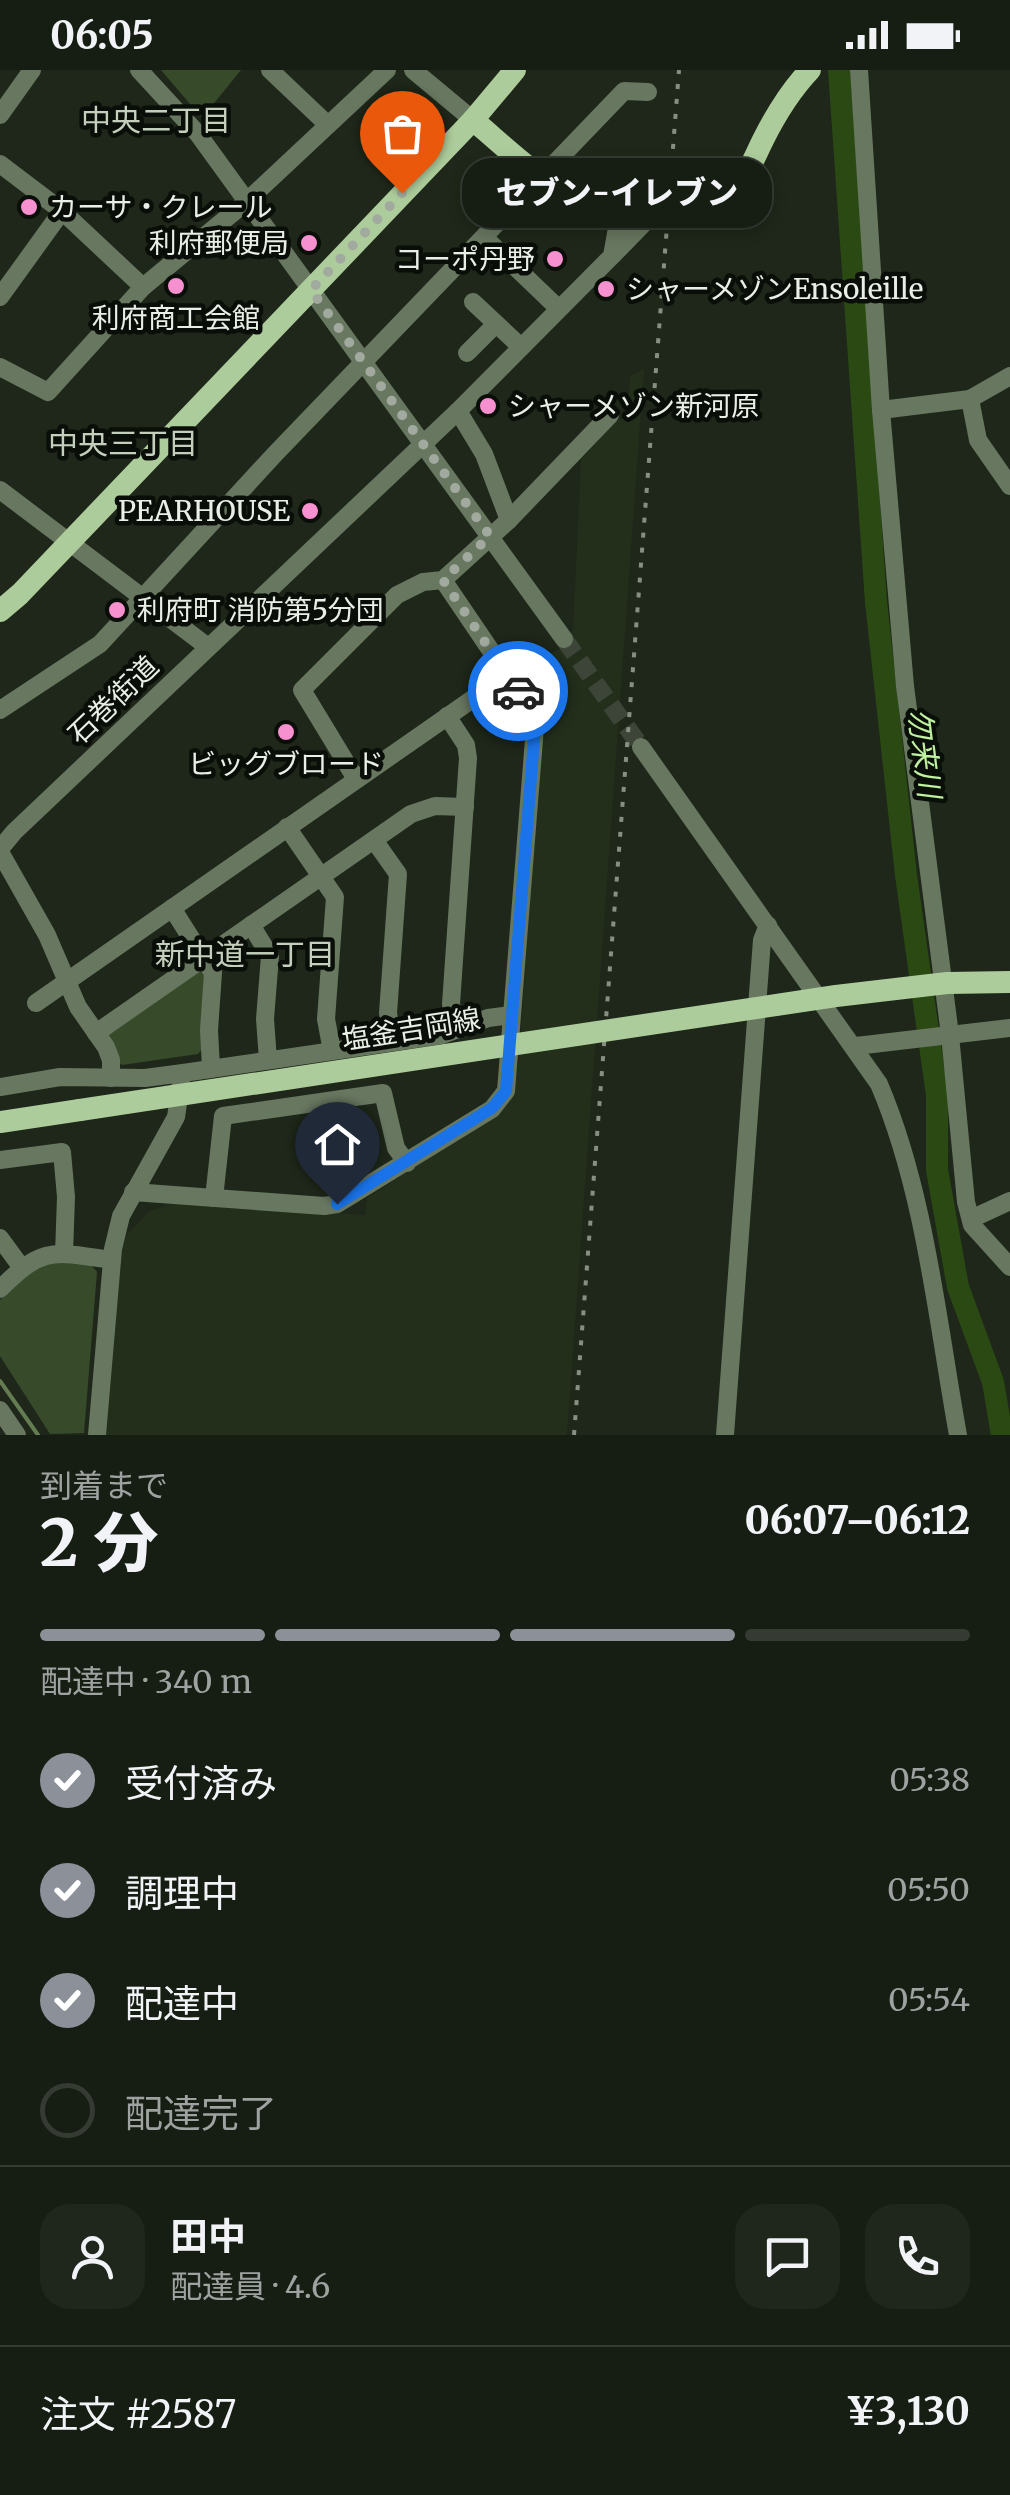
<!DOCTYPE html>
<html lang="ja">
<meta charset="utf-8">
<style>
body{margin:0;font-family:Merriweather,"Noto Sans JP",serif;background:#1f261c;color:#f1f3f6;height:100vh;display:flex;flex-direction:column;font-size:38px;white-space:nowrap}
*{box-sizing:border-box;margin:0}
p{font-size:32px;color:#9ea2a0}
.icon{flex:none;width:55px;height:55px;fill:none;stroke:currentColor;stroke-width:2;stroke-linecap:round;stroke-linejoin:round}
.map{position:relative;height:1365px;overflow:hidden}
.panel{display:flex;flex-direction:column;background:#161d13;flex:1}
.panel>*{flex:none}
.pin{position:absolute;display:grid;place-items:center;width:85px;height:85px;color:#fff;margin:-102px -42px;border-radius:50% 50% 50% 0;rotate:-45deg;box-shadow:0 0 10px #0007}
.pin .icon{rotate:45deg}
.courier{position:absolute;display:grid;place-items:center;width:100px;height:100px;margin:-50px;border:8px solid #1a73e8;border-radius:50%;background:#fff;color:#222;box-shadow:0 2px 12px #0007}
.bubble{position:absolute;height:70px;border-radius:30px;background:#161d13;box-shadow:0 5px 15px #0003,0 0 0 2px #353b33;font-size:32px;font-weight:800;line-height:70px;text-align:center}
.headline em{font-style:normal;font-weight:800}
.headline div{display:flex;flex-direction:column-reverse}
.headline{display:flex;align-items:center;justify-content:space-between;height:170px;padding:0 40px}
h1{font-size:65px;font-weight:800;line-height:75px}
.bar{display:grid;grid-template-columns:repeat(4,1fr);gap:15px 10px;align-content:center;height:120px;padding:0 40px}
.bar i{height:12px;border-radius:8px;background:#353b33}
.bar .on{background:#8c9099}
.bar p{grid-column:span 4}
.line{display:flex;align-items:center;gap:25px;padding:0 40px;border-top:2px solid #353b33}
.line div{flex:1}
.round{display:grid;place-items:center;flex:none;width:105px;height:105px;border-radius:30px;background:#1f261c}
ol{padding:0 40px;list-style:none}
li{display:flex;align-items:center;gap:30px;height:110px}
li p{margin-inline-start:auto}
li .icon{padding:10px;border-radius:50%;background:#8c9099;color:#fff;stroke-width:4}
li:last-child{color:#9ea2a0}
li i{width:55px;height:55px;border:5px solid #353b33;border-radius:50%}
.status{display:flex;justify-content:space-between;align-items:center;height:70px;padding:0 50px;background:#161d13;direction:ltr}
.status svg{height:28px;fill:currentColor}
.map>svg:first-child{display:block}
.built{fill:#232f1b}
.green{fill:#374b2b}
.lines{fill:none;stroke-linecap:round;stroke-linejoin:round}
.stream{stroke:#647c52;stroke-width:4}
.river{stroke:#2b4a13;stroke-width:22}
.minor-tunnel{stroke:#3c4538;stroke-width:18;stroke-dasharray:18 9;stroke-linecap:butt}
.minor{stroke:#687760;stroke-width:18}
.major{stroke:#adcc9b;stroke-width:22}
.rail{stroke:#878f83;stroke-width:4;stroke-dasharray:5 10;stroke-linecap:butt}
.major-bridge{stroke:#adcc9b;stroke-width:22}
.done{stroke:#a2a99e;stroke-width:10;stroke-dasharray:0 18}
.route{stroke:#1a73e8;stroke-width:12}
.poi-dot{fill:#f790ce;stroke:#0a0e08;stroke-width:4}
.labels{text-anchor:middle;dominant-baseline:central;stroke-width:9;stroke-linejoin:round;paint-order:stroke}
.poi-label{font-size:28px;fill:#e9efe6;stroke:#0a0e08;text-anchor:start}
.street-label{font-size:28px;fill:#e9efe6;stroke:#0a0e08}
.neighbourhood-label{font-size:30px;fill:#c3cfbc;stroke:#0a0e08}
.water-label{font-size:30px;font-style:italic;fill:#bff1a0;stroke:#0a0e08}
</style>
<div class="status"><b>06:05</b><svg viewBox="0 0 49 12"><path d="M0 12V9h3v3zM5 12V6h3v6zM10 12V3h3v9zM15 12V0h3v12zM26 1h20v11H26zM47 4h2v5h-2z"/></svg></div>
<div class="map">
<svg width="1010" height="1365" viewBox="0 0 1010 1365">
<rect width="100%" height="100%" fill="#1e2719"/>
<path class="built" d="M644,299l-77,1066h-462l14,-177 7,-22 22,-24 27,-10 190,13 2,-17 126,-81 20,-25 6,-30 23,-341 8,-67 10,-5 13,-19 8,-170 34,-39 12,-5 3,-40z"/>
<g class="green">
<path d="M161,0h80l-39,48z"/>
<path d="M198,900l8,1 -2,76 -6,7 -76,11c-10,-7 -16,-22 -13,-34z"/>
<path d="M48,1191l41,2 8,9 -13,161 -34,1 -50,-78v-56l22,-23z"/>
</g>
<g class="lines">
<path class="stream" d="M0,1311l38,54"/>
<path class="river" d="M839,0l37,532 30,273 31,220v75l21,117 35,95 9,53"/>
<path class="minor-tunnel" d="M564,569l77,108"/>
<g class="minor">
<path d="M139,0l59,64 366,505"/>
<path d="M270,0l58,55"/>
<path d="M413,0l60,50"/>
<path d="M859,0l22,340 24,276 45,349 16,167 6,23 38,42"/>
<path d="M0,45l32,-45"/>
<path d="M0,94l62,47 81,76"/>
<path d="M485,168l73,70"/>
<path d="M613,185l38,-39"/>
<path d="M0,227l62,-86"/>
<path d="M473,232l48,45"/>
<path d="M467,283l29,-29"/>
<path d="M0,297l48,25 95,-105 103,-85 141,-132"/>
<path d="M970,329l40,-23"/>
<path d="M881,340l89,-11 8,41 32,46"/>
<path d="M458,341l26,43 25,66"/>
<path d="M0,420l208,157"/>
<path d="M0,640l100,-66 175,-190 349,-363 24,1"/>
<path d="M447,646l19,29 2,13 -17,246 6,25"/>
<path d="M641,677l238,337c46,108 58,235 79,351"/>
<path d="M356,709l-54,-89 95,-95 26,-13 20,-2 66,-60 101,-105"/>
<path d="M287,757l48,70 -9,122 6,32"/>
<path d="M374,770l24,34 -10,139 5,29"/>
<path d="M0,779l14,-17 444,-421 154,-155 8,-45"/>
<path d="M0,782l47,83 31,72 28,40 5,13v18"/>
<path d="M172,838l41,65 -4,57 2,38"/>
<path d="M251,855l19,31 -5,63 3,41"/>
<path d="M36,933l471,-328"/>
<path d="M96,963l315,-219 24,-8 30,1"/>
<path d="M856,976l154,-18"/>
<path d="M0,1017l60,-10 85,1 38,-5 259,-38 46,-17 23,-3"/>
<path d="M0,1090l62,-8 4,45 -2,57"/>
<path d="M133,1122l191,14 13,-2 155,-95 14,-18 29,-364 -8,-23 -84,-124"/>
<path d="M214,1128l9,-82 160,-23 13,55 11,15"/>
<path d="M971,1149l39,-18"/>
<path d="M0,1168l22,30"/>
<path d="M0,1219c44,-44 53,-37 112,-29"/>
<path d="M0,1340l17,25"/>
<path d="M97,1365l16,-186 8,-33 55,-99 5,-34"/>
<path d="M725,1365l37,-495 6,-15"/>
</g>
<g class="major">
<path d="M473,50c30,25 62,57 98,75 44,22 123,38 161,-2 14,-14 22,-35 31,-53 13,-26 27,-49 47,-70"/>
<path d="M0,541l20,-17 453,-474 42,-50"/>
<path d="M0,1052l80,-12"/>
</g>
<path class="rail" d="M574,1365l105,-1365"/>
<path class="major-bridge" d="M80,1040l756,-114 111,-13 63,-1"/>
</g>
<g class="lines">
<path class="done" d="M402,123l-91,97 179,246 -47,44 75,111"/>
<path class="route" d="M337,1134l155,-96 14,-17 29,-364 -3,-11 -14,-25"/>
</g>
<g class="poi-dot">
<circle cx="29" cy="137" r="10"/>
<circle cx="309" cy="173" r="10"/>
<circle cx="555" cy="189" r="10"/>
<circle cx="176" cy="216" r="10"/>
<circle cx="606" cy="219" r="10"/>
<circle cx="488" cy="336" r="10"/>
<circle cx="310" cy="441" r="10"/>
<circle cx="117" cy="540" r="10"/>
<circle cx="286" cy="662" r="10"/>
</g>
<g class="labels">
<g class="poi-label">
<text x="49" y="137">カーサ・クレール</text>
<text x="289" y="173" text-anchor="end">利府郵便局</text>
<text x="535" y="189" text-anchor="end">コーポ丹野</text>
<text x="626" y="219">シャーメゾンEnsoleille</text>
<text x="176" y="248" text-anchor="middle">利府商工会館</text>
<text x="508" y="336">シャーメゾン新河原</text>
<text x="290" y="441" text-anchor="end">PEARHOUSE</text>
<text x="137" y="540">利府町 消防第5分団</text>
<text x="286" y="694" text-anchor="middle">ビッグブロード</text>
</g>
<g class="street-label">
<text transform="translate(113 630) rotate(-44)">石巻街道</text>
<text transform="translate(411 959) rotate(-9)">塩釜吉岡線</text>
</g>
<g class="neighbourhood-label">
<text x="156" y="50">中央二丁目</text>
<text x="123" y="373">中央三丁目</text>
<text x="245" y="884">新中道一丁目</text>
</g>
<g class="water-label">
<text transform="translate(925 683) rotate(83)">勿来川</text>
</g>
</g>
</svg>
<div class="pin" style="left:402px;top:123px;background:#ea580c"><svg class="icon" aria-label="bag" viewBox="0 0 24 24"><path d="M5 8h14l-1 12H6zM9 8a3 3 0 0 1 6 0"/></svg></div>
<div class="pin" style="left:337px;top:1134px;background:#1f2937"><svg class="icon" aria-label="home" viewBox="0 0 24 24"><path d="M3 11l9-7 9 7M6 9v11h12V9"/></svg></div>
<div class="courier" style="left:518px;top:621px"><svg class="icon" aria-label="car" viewBox="0 0 24 24"><path d="M5 17H2v-5l4-1 3-4h7l3 4 3 1v5h-3M9 17h6M6 11h13"/><circle cx="7" cy="17" r="2"/><circle cx="17" cy="17" r="2"/></svg></div>
<div class="bubble" style="left:462px;top:88px;width:310px">セブン-イレブン</div>
</div>
<section class="panel">
<div class="headline"><div><h1>2 分</h1><p>到着まで</p></div><em>06:07–06:12</em></div>
<div class="bar"><i class="on"></i><i class="on"></i><i class="on"></i><i></i><p>配達中 · 340 m</p></div>
<ol>
<li><svg class="icon" aria-label="check" viewBox="0 0 24 24"><path d="M5 12l5 5 9-10"/></svg>受付済み<p>05:38</p></li>
<li><svg class="icon" aria-label="check" viewBox="0 0 24 24"><path d="M5 12l5 5 9-10"/></svg>調理中<p>05:50</p></li>
<li><svg class="icon" aria-label="check" viewBox="0 0 24 24"><path d="M5 12l5 5 9-10"/></svg>配達中<p>05:54</p></li>
<li><i></i>配達完了</li>
</ol>
<div class="line" style="height:180px"><a class="round"><svg class="icon" aria-label="person" viewBox="0 0 24 24"><circle cx="12" cy="8" r="4"/><path d="M4 21q1-7 8-7t8 7"/></svg></a><div><b>田中</b><p>配達員 · 4.6</p></div><a class="round"><svg class="icon" aria-label="chat" viewBox="0 0 24 24"><path d="M4 5h16v11H9l-5 4z"/></svg></a><a class="round"><svg class="icon" aria-label="phone" viewBox="0 0 24 24"><path d="M5 4h4l2 5-3 2q2 4 5 5l2-3 5 2v4C11 20 4 13 5 4z"/></svg></a></div>
<div class="line" style="height:130px"><div>注文 #2587</div><b>¥3,130</b></div>
</section>
